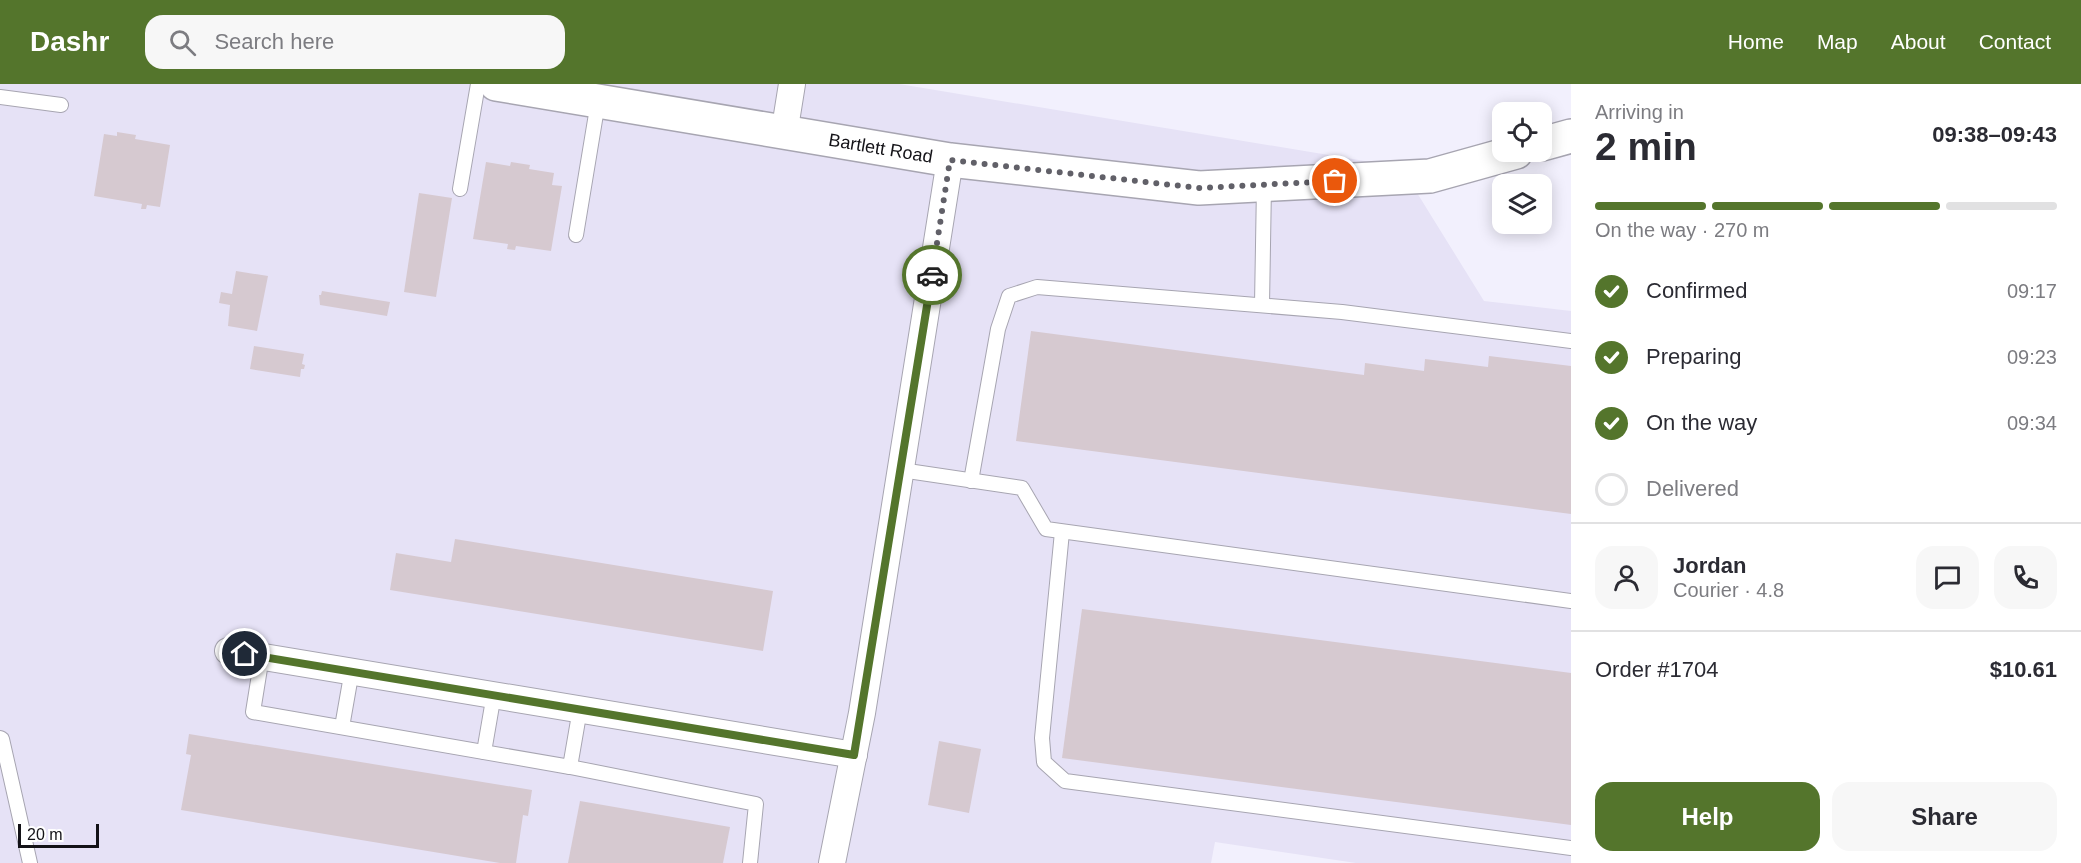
<!DOCTYPE html>
<meta charset="utf-8">
<style>
body{margin:0;font-family:Arial,sans-serif;background:#f7f7f7;color:#2b2b33;height:100vh;display:flex;flex-direction:column;font-size:22px;white-space:nowrap}
*{box-sizing:border-box;margin:0}
p{font-size:20px;color:#7c7c81}
.icon{flex:none;width:33px;height:33px;fill:none;stroke:currentColor;stroke-width:2;stroke-linecap:round;stroke-linejoin:round}
.map{position:relative;flex:1;overflow:hidden}
.sheet{display:flex;flex-direction:column;background:#fff;width:510px}
.sheet>*{flex:none}
.buttons{position:absolute;left:1492px;top:18px;display:grid;gap:12px}
.buttons a{display:grid;place-items:center;width:60px;height:60px;border-radius:12px;background:#fff;box-shadow:0 3px 15px #0003;font-size:30px}
.scale{position:absolute;left:18px;bottom:15px;width:81px;box-sizing:border-box;padding-left:6px;border:3px solid #131217;border-top:0;font-size:16px;line-height:21px;white-space:nowrap;color:#131217;-webkit-text-stroke:4px #fff;paint-order:stroke}
.pin{position:absolute;display:grid;place-items:center;width:51px;height:51px;color:#fff;margin:-26px;border:3px solid #fff;border-radius:50%;box-shadow:0 2px 6px #0007}
.courier{position:absolute;display:grid;place-items:center;width:60px;height:60px;margin:-30px;border:4px solid #54752c;border-radius:50%;background:#fff;color:#222;box-shadow:0 2px 8px #0007}
.summary em{font-style:normal;font-weight:800}
.summary div{display:flex;flex-direction:column-reverse}
.summary{display:flex;align-items:center;justify-content:space-between;height:102px;padding:0 24px}
h1{font-size:39px;font-weight:800;line-height:45px}
.bar{display:grid;grid-template-columns:repeat(4,1fr);gap:9px 6px;align-content:center;height:72px;padding:0 24px}
.bar i{height:8px;border-radius:4px;background:#e1e1e2}
.bar .selected{background:#54752c}
.bar p{grid-column:span 4}
.line{display:flex;align-items:center;gap:15px;padding:0 24px;border-top:2px solid #e1e1e2}
.line div{flex:1}
.round{display:grid;place-items:center;flex:none;width:63px;height:63px;border-radius:18px;background:#f7f7f7}
ol{padding:0 24px;list-style:none}
li{display:flex;align-items:center;gap:18px;height:66px}
li p{margin-inline-start:auto}
li .icon{padding:6px;border-radius:50%;background:#54752c;color:#fff;stroke-width:4}
li:last-child{color:#7c7c81}
li i{width:33px;height:33px;border:3px solid #e1e1e2;border-radius:50%}
.action{display:flex;gap:12px;margin-top:auto;padding:12px 24px}
.action a{flex:1;height:69px;border-radius:18px;background:#54752c;color:#fff;font-size:24px;font-weight:800;line-height:69px;text-align:center}
.action a+a{background:#f7f7f7;color:#2b2b33}
header{display:flex;align-items:center;gap:36px;box-sizing:border-box;height:84px;padding:0 30px;background:#54752c;color:#fff}
header strong{font-size:28px}
nav{display:flex;gap:33px;margin-inline-start:auto;font-size:21px}
.search{width:420px;height:54px;background:#f7f7f7;display:flex;align-items:center;gap:15px;box-sizing:border-box;padding:0 21px;border-radius:18px;color:#7c7c81;font-size:22px}
main{display:flex;flex:1;min-height:0}
.map>svg:first-child{display:block}
.built{fill:#e6e2f6}
.building{fill:#d6c9d0}
.lines{fill:none;stroke-linecap:round;stroke-linejoin:round}
.lane-casing{stroke:#a7a5b1;stroke-width:16}
.street-casing{stroke:#a7a5b1;stroke-width:28}
.secondary-casing{stroke:#a7a5b1;stroke-width:36}
.lane{stroke:#fff;stroke-width:14}
.street{stroke:#fff;stroke-width:26}
.secondary{stroke:#fff;stroke-width:33}
.done{stroke:#616068;stroke-width:6;stroke-dasharray:0 10.8}
.route{stroke:#54752c;stroke-width:8}
.labels{text-anchor:middle;dominant-baseline:central;stroke-width:4.5;stroke-linejoin:round;paint-order:stroke}
.street-label{font-size:18px;fill:#131217;stroke:#fff}
</style>
<header>
<strong>Dashr</strong>
<div class="search"><svg class="icon" aria-label="search" viewBox="0 0 24 24"><circle cx="10" cy="10" r="6"/><path d="M15 15l6 6"/></svg>Search here</div>
<nav><a>Home</a><a>Map</a><a>About</a><a>Contact</a></nav>
</header>
<main>
<div class="map">
<svg width="1571" height="779" viewBox="0 0 1571 779">
<rect width="100%" height="100%" fill="#f2f0fd"/>
<path class="built" d="M0,0h899l502,83 83,134 87,10v552h-215l-141,-21 -4,21h-1211z"/>
<g class="building">
<path d="M117,48l19,3 -1,4 35,6 -10,62 -13,-2 -1,4h-5l1,-5 -48,-8 10,-62 13,2z"/>
<path d="M486,78l24,4 1,-4 19,3 -1,4 25,4 -2,12 10,1 -11,65 -35,-5 -1,4 -8,-1 1,-5 -35,-5z"/>
<path d="M419,109l33,5 -16,99 -32,-5z"/>
<path d="M236,187l32,5 -11,55 -29,-5 2,-21 -11,-2 2,-11 11,2z"/>
<path d="M322,207l68,11 -3,14 -67,-11 -1,-10h2z"/>
<path d="M1031,247l333,44 1,-12 59,8 1,-12 63,8 1,-11 82,10v148l-555,-73z"/>
<path d="M254,262l50,8 -2,10 3,1 -1,4h-3l-1,8 -50,-8z"/>
<path d="M455,455l318,52 -10,60 -373,-61 6,-37 55,9z"/>
<path d="M1082,525l489,64v152l-509,-67z"/>
<path d="M189,650l343,56 -4,26 -5,-1 -7,48h-16l-319,-53 10,-55 -5,-1z"/>
<path d="M939,657l42,8 -12,64 -41,-8z"/>
<path d="M580,717l150,26 -7,36h-155z"/>
</g>
<g class="lines">
<g class="lane-casing">
<g id="lane">
<path d="M0,13l61,8"/>
<path d="M460,105l18,-105"/>
<path d="M576,151l22,-133"/>
<path d="M1262,221l2,-120"/>
<path d="M901,386l121,18 24,41 525,72"/>
<path d="M971,397l27,-152 11,-33 28,-9 305,25 229,29"/>
<path d="M1062,448l-20,206 2,24 21,19 506,67"/>
<path d="M262,572l-9,56 317,55 10,-58"/>
<path d="M342,643l10,-57"/>
<path d="M0,654l2,1 28,124"/>
<path d="M484,668l10,-58"/>
<path d="M570,683l186,37 -6,59"/>
</g>
</g>
<g class="street-casing">
<g id="street">
<path d="M784,50l8,-50"/>
<path d="M228,567l626,104"/>
<path d="M832,779l30,-150 88,-553"/>
</g>
</g>
<g class="secondary-casing">
<g id="secondary">
<path id="s1" d="M496,0l454,76 249,28 231,-12 86,-24"/>
<path d="M1542,60l29,-8"/>
</g>
</g>
<use href="#lane" class="lane"/>
<use href="#street" class="street"/>
<use href="#secondary" class="secondary"/>
</g>
<g class="lines">
<path class="done" d="M932,191l18,-115 249,28 136,-7"/>
<path class="route" d="M245,570l609,101 78,-480"/>
</g>
<g class="labels">
<g class="street-label">
<text stroke="none"><textPath href="#s1" startOffset="390">Bartlett Road</textPath></text>
</g>
</g>
</svg>
<div class="buttons">
<a><svg class="icon" aria-label="locate" viewBox="0 0 24 24"><circle cx="12" cy="12" r="6"/><path d="M12 2v4M12 18v4M2 12h4M18 12h4"/></svg></a>
<a><svg class="icon" aria-label="layers" viewBox="0 0 24 24"><path d="M12 4l9 5-9 5-9-5zM3 14l9 5 9-5"/></svg></a>
</div>
<div class="scale">20 m</div>
<div class="pin" style="left:1335px;top:97px;background:#ea580c"><svg class="icon" aria-label="bag" viewBox="0 0 24 24"><path d="M5 8h14l-1 12H6zM9 8a3 3 0 0 1 6 0"/></svg></div>
<div class="pin" style="left:245px;top:570px;background:#1f2937"><svg class="icon" aria-label="home" viewBox="0 0 24 24"><path d="M3 11l9-7 9 7M6 9v11h12V9"/></svg></div>
<div class="courier" style="left:932px;top:191px"><svg class="icon" aria-label="car" viewBox="0 0 24 24"><path d="M5 17H2v-5l4-1 3-4h7l3 4 3 1v5h-3M9 17h6M6 11h13"/><circle cx="7" cy="17" r="2"/><circle cx="17" cy="17" r="2"/></svg></div>
</div>
<section class="sheet">
<div class="summary"><div><h1>2 min</h1><p>Arriving in</p></div><em>09:38–09:43</em></div>
<div class="bar"><i class="selected"></i><i class="selected"></i><i class="selected"></i><i></i><p>On the way · 270 m</p></div>
<ol>
<li><svg class="icon" aria-label="check" viewBox="0 0 24 24"><path d="M5 12l5 5 9-10"/></svg>Confirmed<p>09:17</p></li>
<li><svg class="icon" aria-label="check" viewBox="0 0 24 24"><path d="M5 12l5 5 9-10"/></svg>Preparing<p>09:23</p></li>
<li><svg class="icon" aria-label="check" viewBox="0 0 24 24"><path d="M5 12l5 5 9-10"/></svg>On the way<p>09:34</p></li>
<li><i></i>Delivered</li>
</ol>
<div class="line" style="height:108px"><a class="round"><svg class="icon" aria-label="person" viewBox="0 0 24 24"><circle cx="12" cy="8" r="4"/><path d="M4 21q1-7 8-7t8 7"/></svg></a><div><b>Jordan</b><p>Courier · 4.8</p></div><a class="round"><svg class="icon" aria-label="chat" viewBox="0 0 24 24"><path d="M4 5h16v11H9l-5 4z"/></svg></a><a class="round"><svg class="icon" aria-label="phone" viewBox="0 0 24 24"><path d="M5 4h4l2 5-3 2q2 4 5 5l2-3 5 2v4C11 20 4 13 5 4z"/></svg></a></div>
<div class="line" style="height:78px"><div>Order #1704</div><b>$10.61</b></div>
<div class="action"><a>Help</a><a>Share</a></div>
</section>
</main>
